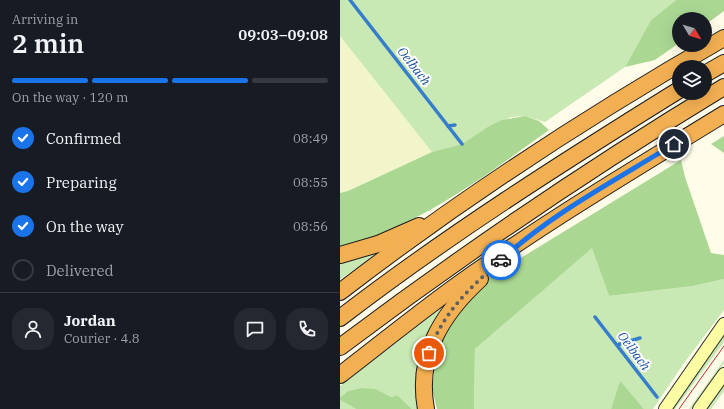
<!DOCTYPE html>
<meta charset="utf-8">
<style>
body{margin:0;font-family:"IBM Plex Serif",serif;background:#242831;color:#f1f3f6;height:100vh;display:flex;flex-direction:column;font-size:15px;white-space:nowrap}
*{box-sizing:border-box;margin:0}
p{font-size:13px;color:#9ea1a6}
.icon{flex:none;width:22px;height:22px;fill:none;stroke:currentColor;stroke-width:2;stroke-linecap:round;stroke-linejoin:round}
.map{position:relative;flex:1;overflow:hidden}
.side{display:flex;flex-direction:column;background:#171b24;width:340px}
.side>*{flex:none}
.needle{width:26px;rotate:128deg}
.fabs{position:absolute;left:332px;top:12px;display:grid;gap:8px}
.fabs a{display:grid;place-items:center;width:40px;height:40px;border-radius:50%;background:#171b24;box-shadow:0 4px 16px #0002;font-size:20px}
.pin{position:absolute;display:grid;place-items:center;width:34px;height:34px;color:#fff;margin:-17px;border:2px solid #fff;border-radius:50%;box-shadow:0 1px 4px #0007}
.courier{position:absolute;display:grid;place-items:center;width:40px;height:40px;margin:-20px;border:3px solid #1a73e8;border-radius:50%;background:#fff;color:#222;box-shadow:0 1px 5px #0007}
.head em{font-style:normal;font-weight:600}
.head div{display:flex;flex-direction:column-reverse}
.head{display:flex;align-items:center;justify-content:space-between;height:68px;padding:0 12px}
h1{font-size:26px;font-weight:600;line-height:30px}
.bar{display:grid;grid-template-columns:repeat(4,1fr);gap:6px 4px;align-content:center;height:48px;padding:0 12px}
.bar i{height:5px;border-radius:3px;background:#363941}
.bar .active{background:#1a73e8}
.bar p{grid-column:span 4}
.line{display:flex;align-items:center;gap:10px;padding:0 12px;border-top:1px solid #363941}
.line div{flex:1}
.round{display:grid;place-items:center;flex:none;width:42px;height:42px;border-radius:16px;background:#242831}
ol{padding:0 12px;list-style:none}
li{display:flex;align-items:center;gap:12px;height:44px}
li p{margin-inline-start:auto}
li .icon{padding:4px;border-radius:50%;background:#1a73e8;color:#fff;stroke-width:4}
li:last-child{color:#9ea1a6}
li i{width:22px;height:22px;border:2px solid #363941;border-radius:50%}
main{display:flex;flex:1;min-height:0}
.map>svg:first-child{display:block}
.farmland{fill:#f2f4ca}
.green{fill:#c8e8b4}
.forest{fill:#aad893}
.lines{fill:none;stroke-linecap:round;stroke-linejoin:round}
.stream{stroke:#367dcb;stroke-width:3.5}
.secondary-casing{stroke:#2d2d2d;stroke-width:14}
.highway-casing{stroke:#1c1c1c;stroke-width:18}
.secondary{stroke:#fdfea4;stroke-width:12}
.highway{stroke:#f3b052;stroke-width:16}
.tram{stroke:#b93025;stroke-width:1}
.done{stroke:#606059;stroke-width:4;stroke-dasharray:0 7.2}
.route{stroke:#1a73e8;stroke-width:5}
.labels{text-anchor:middle;dominant-baseline:central;stroke-width:4;stroke-linejoin:round;paint-order:stroke}
.water-label{font-size:13px;font-style:italic;fill:#16509a;stroke:#fff}
</style>
<main>
<section class="side">
<div class="head"><div><h1>2 min</h1><p>Arriving in</p></div><em>09:03–09:08</em></div>
<div class="bar"><i class="active"></i><i class="active"></i><i class="active"></i><i></i><p>On the way · 120 m</p></div>
<ol>
<li><svg class="icon" aria-label="check" viewBox="0 0 24 24"><path d="M5 12l5 5 9-10"/></svg>Confirmed<p>08:49</p></li>
<li><svg class="icon" aria-label="check" viewBox="0 0 24 24"><path d="M5 12l5 5 9-10"/></svg>Preparing<p>08:55</p></li>
<li><svg class="icon" aria-label="check" viewBox="0 0 24 24"><path d="M5 12l5 5 9-10"/></svg>On the way<p>08:56</p></li>
<li><i></i>Delivered</li>
</ol>
<div class="line" style="height:72px"><a class="round"><svg class="icon" aria-label="person" viewBox="0 0 24 24"><circle cx="12" cy="8" r="4"/><path d="M4 21q1-7 8-7t8 7"/></svg></a><div><b>Jordan</b><p>Courier · 4.8</p></div><a class="round"><svg class="icon" aria-label="chat" viewBox="0 0 24 24"><path d="M4 5h16v11H9l-5 4z"/></svg></a><a class="round"><svg class="icon" aria-label="phone" viewBox="0 0 24 24"><path d="M5 4h4l2 5-3 2q2 4 5 5l2-3 5 2v4C11 20 4 13 5 4z"/></svg></a></div>
</section>
<div class="map">
<svg width="384" height="409" viewBox="0 0 384 409">
<rect width="100%" height="100%" fill="#fffde9"/>
<path class="farmland" d="M0,36l92,116 -84,39 -8,2z"/>
<g class="green">
<path d="M0,0h336l-25,20 -26,47 -80,55 -20,-6 -14,1 -22,9 -27,18 -30,8 -92,-116z"/>
<path d="M252,247l17,49 84,-10 31,-7v31l-40,53 -31,46h-9l-24,-27 -9,27h-137l1,-60z"/>
<path d="M38,252l-38,28v-18z"/>
<path d="M105,305l-15,26 -9,78h-9l-15,-14 -5,2c-15,-8 -37,-14 -52,0v-11z"/>
<path d="M384,335v7l-49,67h-2z"/>
<path d="M384,360v3l-33,46h-2z"/>
<path d="M384,385v6l-13,18h-4z"/>
<path d="M0,398v2l16,9h-16z"/>
</g>
<g class="forest">
<path d="M336,0h48v11l-19,14v-6h-26v24l-24,17 -30,7 26,-47z"/>
<path d="M185,116l14,5 10,9c-67,48 -128,95 -209,118v-55l8,-2 84,-39 30,-8 27,-18 13,-6z"/>
<path d="M384,136v17l-13,-9z"/>
<path d="M341,160l4,17 26,76 13,2v24l-31,7 -84,10 -17,-48 -117,101 -1,60h-37l-5,-20 4,-31 7,-20 11,-20 34,-40z"/>
<path d="M280,381l24,28h-33z"/>
<path d="M21,388l14,1 17,8 5,-2 15,14h-56l-16,-9v-3l8,-6z"/>
</g>
<g class="lines">
<g class="stream">
<path d="M10,0l112,144"/>
<path d="M108,126l7,-1"/>
<path d="M255,317l62,80"/>
<path d="M277,345l23,-7"/>
</g>
<g class="secondary-casing">
<g id="secondary">
<path d="M325,409l59,-85"/>
<path d="M359,409l25,-35"/>
</g>
</g>
<g class="highway-casing">
<g id="highway">
<path d="M365,74l19,-11"/>
<path d="M0,255l38,-11 41,-18"/>
<path d="M0,292c121,-93 251,-178 384,-254"/>
<path d="M0,318c108,-83 223,-156 339,-228"/>
<path d="M0,347c125,-94 250,-179 384,-260"/>
<path d="M0,375c39,-30 76,-60 116,-89 86,-62 177,-116 268,-172"/>
<path d="M86,409c-10,-54 16,-95 54,-130"/>
</g>
</g>
<use href="#secondary" class="secondary"/>
<use href="#highway" class="highway"/>
<path class="tram" d="M339,409l45,-63"/>
</g>
<g class="lines">
<path class="done" d="M89,353c13,-40 42,-66 72,-93"/>
<path class="route" d="M161,260c51,-47 115,-80 173,-116"/>
</g>
<g class="labels">
<g class="water-label">
<text transform="translate(74 66) rotate(52)">Oelbach</text>
<text transform="translate(294 351) rotate(53)">Oelbach</text>
</g>
</g>
</svg>
<div class="fabs">
<a><svg class="needle" viewBox="-14 -14 28 28"><path d="M0-13l5 13h-10z" fill="#e53935"/><path d="M0 13l5-13h-10z" fill="#9ea1a6"/></svg></a>
<a><svg class="icon" aria-label="layers" viewBox="0 0 24 24"><path d="M12 4l9 5-9 5-9-5zM3 14l9 5 9-5"/></svg></a>
</div>
<div class="pin" style="left:89px;top:353px;background:#ea580c"><svg class="icon" aria-label="bag" viewBox="0 0 24 24"><path d="M5 8h14l-1 12H6zM9 8a3 3 0 0 1 6 0"/></svg></div>
<div class="pin" style="left:334px;top:144px;background:#1f2937"><svg class="icon" aria-label="home" viewBox="0 0 24 24"><path d="M3 11l9-7 9 7M6 9v11h12V9"/></svg></div>
<div class="courier" style="left:161px;top:260px"><svg class="icon" aria-label="car" viewBox="0 0 24 24"><path d="M5 17H2v-5l4-1 3-4h7l3 4 3 1v5h-3M9 17h6M6 11h13"/><circle cx="7" cy="17" r="2"/><circle cx="17" cy="17" r="2"/></svg></div>
</div>
</main>
